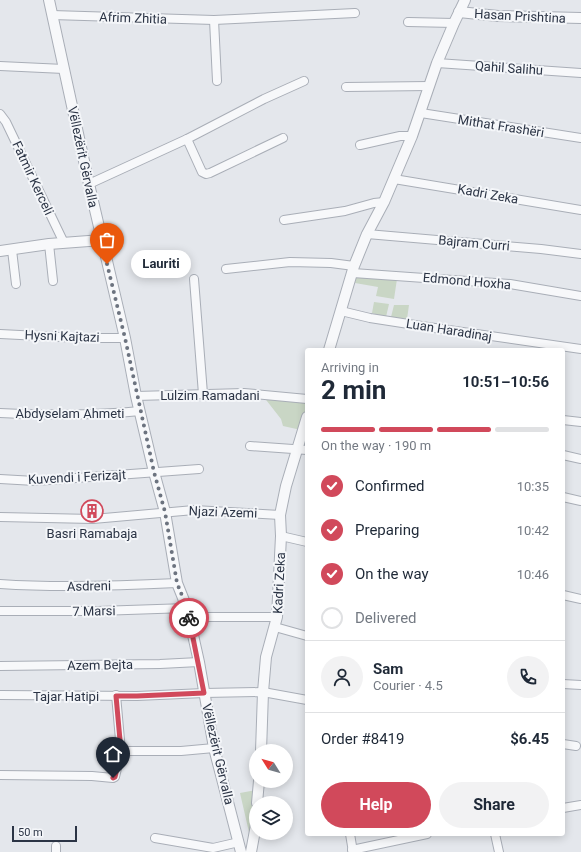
<!DOCTYPE html>
<meta charset="utf-8">
<style>
body{margin:0;font-family:Roboto,sans-serif;background:#f2f2f3;color:#1f2937;height:100vh;display:flex;flex-direction:column;font-size:15px;white-space:nowrap}
*{box-sizing:border-box;margin:0}
p{font-size:13px;color:#747a83}
.icon{flex:none;width:22px;height:22px;fill:none;stroke:currentColor;stroke-width:2;stroke-linecap:round;stroke-linejoin:round}
.map{position:relative;flex:1;overflow:hidden}
.side{position:absolute;left:305px;top:348px;width:260px;height:488px;display:flex;flex-direction:column;background:#fff;border-radius:4px;box-shadow:0 2px 10px #0003}
.side>*{flex:none}
.needle{width:26px;rotate:307deg}
.fabs{position:absolute;left:249px;top:744px;display:grid;gap:8px}
.fabs a{display:grid;place-items:center;width:44px;height:44px;border-radius:50%;background:#fff;box-shadow:0 2px 10px #0003;font-size:20px}
.scale{position:absolute;left:12px;bottom:10px;width:65px;box-sizing:border-box;padding-left:4px;border:2px solid #2b3445;border-top:0;font-size:11px;line-height:14px;white-space:nowrap;color:#2b3445;-webkit-text-stroke:3px #f4f6f9;paint-order:stroke}
.pin{position:absolute;display:grid;place-items:center;width:34px;height:34px;color:#fff;margin:-41px -17px;border-radius:50% 50% 50% 0;rotate:-45deg;box-shadow:0 0 4px #0007}
.pin .icon{rotate:45deg}
.courier{position:absolute;display:grid;place-items:center;width:40px;height:40px;margin:-20px;border:3px solid #d1495b;border-radius:50%;background:#fff;color:#222;box-shadow:0 1px 5px #0007}
.bubble{position:absolute;height:28px;border-radius:14px;background:#fff;box-shadow:0 2px 10px #0003;font-size:13px;font-weight:700;line-height:28px;text-align:center}
.overview em{font-style:normal;font-weight:700}
.overview div{display:flex;flex-direction:column-reverse}
.overview{display:flex;align-items:center;justify-content:space-between;height:68px;padding:0 16px}
h1{font-size:26px;font-weight:700;line-height:30px}
.bar{display:grid;grid-template-columns:repeat(4,1fr);gap:6px 4px;align-content:center;height:48px;padding:0 16px}
.bar i{height:5px;border-radius:3px;background:#e0e1e3}
.bar .selected{background:#d1495b}
.bar p{grid-column:span 4}
.line{display:flex;align-items:center;gap:10px;padding:0 16px;border-top:1px solid #e0e1e3}
.line div{flex:1}
.round{display:grid;place-items:center;flex:none;width:42px;height:42px;border-radius:21px;background:#f2f2f3}
ol{padding:0 16px;list-style:none}
li{display:flex;align-items:center;gap:12px;height:44px}
li p{margin-inline-start:auto}
li .icon{padding:4px;border-radius:50%;background:#d1495b;color:#fff;stroke-width:4}
li:last-child{color:#747a83}
li i{width:22px;height:22px;border:2px solid #e0e1e3;border-radius:50%}
.button{display:flex;gap:8px;margin-top:auto;padding:8px 16px}
.button a{flex:1;height:46px;border-radius:24px;background:#d1495b;color:#fff;font-size:16px;font-weight:700;line-height:46px;text-align:center}
.button a+a{background:#f2f2f3;color:#1f2937}
.map>svg:first-child{display:block}
.green{fill:#c9d6c5}
.lines{fill:none;stroke-linecap:round;stroke-linejoin:round}
.minor-casing{stroke:#a9aeb7;stroke-width:10}
.tertiary-casing{stroke:#a9aeb7;stroke-width:12}
.minor{stroke:#f7f8fa;stroke-width:8}
.tertiary{stroke:#f7f8fa;stroke-width:10}
.done{stroke:#6c737f;stroke-width:4;stroke-dasharray:0 7.2}
.route{stroke:#d1495b;stroke-width:5}
.labels{text-anchor:middle;dominant-baseline:central;stroke-width:4;stroke-linejoin:round;paint-order:stroke}
.street-label{font-size:13px;fill:#2b3445;stroke:#f4f6f9}
.poi-label{font-size:13px;fill:#2b3445;stroke:#f4f6f9}
</style>
<div class="map">
<svg width="581" height="852" viewBox="0 0 581 852">
<rect width="100%" height="100%" fill="#e4e7ec"/>
<g class="green">
<path d="M357,273l40,6 -3,20 -18,-3 2,-9 -23,-4z"/>
<path d="M374,302l15,2 -3,13 -14,-4z"/>
<path d="M394,305h15l-2,14 -16,-2z"/>
<path d="M263,396l44,6 -6,28 -18,-4 -2,-7z"/>
<path d="M261,789c-6,17 -7,34 -10,52l-11,-48z"/>
</g>
<g class="lines">
<g class="minor-casing">
<g id="minor">
<path d="M52,15l162,5 141,-7"/>
<path d="M214,20l3,61"/>
<path d="M408,22l46,1"/>
<path d="M437,63l144,10"/>
<path d="M0,66l64,3"/>
<path d="M346,87l83,-1"/>
<path d="M421,113l160,25"/>
<path d="M0,114l6,8 58,121"/>
<path d="M187,139l15,33 4,2 4,-1 73,-35"/>
<path d="M360,145l40,-9h12"/>
<path d="M394,179l187,31"/>
<path d="M89,184l98,-45 77,-40 40,-18"/>
<path d="M284,220l61,-9 29,-8 10,-1"/>
<path d="M367,234l174,15 40,5"/>
<path d="M49,244l4,37"/>
<path d="M12,250l4,34"/>
<path d="M226,269l64,-7 41,1 23,3"/>
<path d="M353,273l157,11 71,12"/>
<path d="M194,279l9,115"/>
<path d="M341,311l29,7 58,9 153,22"/>
<path d="M0,334l80,4h45"/>
<path d="M136,396l108,-3 63,6"/>
<path d="M0,413c47,2 94,3 140,-2"/>
<path d="M563,420l18,2"/>
<path d="M250,446l57,4"/>
<path d="M563,455l18,4"/>
<path d="M0,479l35,2 164,-12"/>
<path d="M563,497l18,4"/>
<path d="M0,517l93,2 101,-9 86,5"/>
<path d="M281,536l26,6"/>
<path d="M0,584c59,4 118,2 177,-1"/>
<path d="M563,595l18,4"/>
<path d="M0,611h98l89,-3"/>
<path d="M189,617h88"/>
<path d="M275,627l32,9"/>
<path d="M0,666l160,-2 39,-2"/>
<path d="M563,684l18,1"/>
<path d="M0,695l137,1 67,-3 59,-1 44,8"/>
<path d="M563,744l13,2"/>
<path d="M121,751h60l33,-3"/>
<path d="M0,775l92,1 21,2 2,-1 6,-26 -5,-56"/>
<path d="M563,808l18,-3"/>
<path d="M350,834l3,18"/>
<path d="M495,834l4,18"/>
<path d="M155,838l58,10 26,-6"/>
<path d="M352,850l75,-16"/>
<path d="M56,852v-6"/>
</g>
</g>
<g class="tertiary-casing">
<g id="tertiary">
<path d="M49,0l40,184 36,154 11,58 18,76 11,40 12,71 10,25 12,54 15,86 27,104"/>
<path d="M459,12l39,4 83,2"/>
<path d="M0,251l49,-7 53,-4"/>
<path d="M329,350l25,-84 13,-32 17,-32 28,-66 25,-73 17,-40 11,-23"/>
<path d="M261,751l2,-59 3,-35 11,-40 4,-81 -1,-21 6,-29 21,-69"/>
<path d="M257,803l2,-22"/>
<path d="M251,852l5,-27"/>
</g>
</g>
<use href="#minor" class="minor"/>
<use href="#tertiary" class="tertiary"/>
</g>
<g class="lines">
<path class="done" d="M107,264l18,74 29,134 11,40 12,71 10,25 2,10"/>
<path class="route" d="M113,778l2,-1 6,-26 -5,-55h21l67,-3 -15,-75"/>
</g>
<defs>
<g id="building-ring" transform="scale(1.15)"><circle r="9.5" fill="#f4f6f9" stroke="#d1495b" stroke-width="1.5"/><path d="M-4-6H4V6H1V3H-1V6H-4ZM-2.5-4.3h1.7v1.8h-1.7ZM.8-4.3h1.7v1.8H.8ZM-2.5-1h1.7V.8h-1.7ZM.8-1h1.7V.8H.8Z" fill="#d1495b"/></g>
</defs>
<g fill-rule="evenodd">
<use href="#building-ring" x="92" y="511"/>
</g>
<g class="labels">
<g class="street-label">
<text transform="translate(520 16) rotate(3)">Hasan Prishtina</text>
<text transform="translate(133 18) rotate(2)">Afrim Zhitia</text>
<text transform="translate(509 68) rotate(4)">Qahil Salihu</text>
<text transform="translate(501 126) rotate(9)">Mithat Frashëri</text>
<text transform="translate(83 157) rotate(78)">Vëllezërit Gërvalla</text>
<text transform="translate(33 178) rotate(65)">Fatmir Kerceli</text>
<text transform="translate(488 194) rotate(10)">Kadri Zeka</text>
<text transform="translate(474 243) rotate(5)">Bajram Curri</text>
<text transform="translate(467 281) rotate(5)">Edmond Hoxha</text>
<text transform="translate(449 330) rotate(9)">Luan Haradinaj</text>
<text transform="translate(62 336) rotate(2)">Hysni Kajtazi</text>
<text x="210" y="395">Lulzim Ramadani</text>
<text x="70" y="413">Abdyselam Ahmeti</text>
<text transform="translate(77 477) rotate(-3)">Kuvendi i Ferizajt</text>
<text transform="translate(223 512) rotate(2)">Njazi Azemi</text>
<text transform="translate(279 583) rotate(-87)">Kadri Zeka</text>
<text transform="translate(89 586) rotate(-1)">Asdreni</text>
<text transform="translate(94 611) rotate(-1)">7 Marsi</text>
<text transform="translate(100 665) rotate(-1)">Azem Bejta</text>
<text x="66" y="696">Tajar Hatipi</text>
<text transform="translate(218 754) rotate(77)">Vëllezërit Gërvalla</text>
</g>
<g class="poi-label">
<text x="92" y="533">Basri Ramabaja</text>
</g>
</g>
</svg>
<div class="fabs">
<a><svg class="needle" viewBox="-14 -14 28 28"><path d="M0-13l5 13h-10z" fill="#e53935"/><path d="M0 13l5-13h-10z" fill="#747a83"/></svg></a>
<a><svg class="icon" aria-label="layers" viewBox="0 0 24 24"><path d="M12 4l9 5-9 5-9-5zM3 14l9 5 9-5"/></svg></a>
</div>
<div class="scale">50 m</div>
<div class="pin" style="left:107px;top:264px;background:#ea580c"><svg class="icon" aria-label="bag" viewBox="0 0 24 24"><path d="M5 8h14l-1 12H6zM9 8a3 3 0 0 1 6 0"/></svg></div>
<div class="pin" style="left:113px;top:778px;background:#1f2937"><svg class="icon" aria-label="home" viewBox="0 0 24 24"><path d="M3 11l9-7 9 7M6 9v11h12V9"/></svg></div>
<div class="courier" style="left:189px;top:618px"><svg class="icon" aria-label="bike" viewBox="0 0 24 24"><circle cx="6" cy="16" r="4"/><circle cx="18" cy="16" r="4"/><path d="M6 16l4-8h5l3 8M10 8l3 8H6M13 5h3"/></svg></div>
<div class="bubble" style="left:131px;top:250px;width:60px">Lauriti</div>
<section class="side">
<div class="overview"><div><h1>2 min</h1><p>Arriving in</p></div><em>10:51–10:56</em></div>
<div class="bar"><i class="selected"></i><i class="selected"></i><i class="selected"></i><i></i><p>On the way · 190 m</p></div>
<ol>
<li><svg class="icon" aria-label="check" viewBox="0 0 24 24"><path d="M5 12l5 5 9-10"/></svg>Confirmed<p>10:35</p></li>
<li><svg class="icon" aria-label="check" viewBox="0 0 24 24"><path d="M5 12l5 5 9-10"/></svg>Preparing<p>10:42</p></li>
<li><svg class="icon" aria-label="check" viewBox="0 0 24 24"><path d="M5 12l5 5 9-10"/></svg>On the way<p>10:46</p></li>
<li><i></i>Delivered</li>
</ol>
<div class="line" style="height:72px"><a class="round"><svg class="icon" aria-label="person" viewBox="0 0 24 24"><circle cx="12" cy="8" r="4"/><path d="M4 21q1-7 8-7t8 7"/></svg></a><div><b>Sam</b><p>Courier · 4.5</p></div><a class="round"><svg class="icon" aria-label="phone" viewBox="0 0 24 24"><path d="M5 4h4l2 5-3 2q2 4 5 5l2-3 5 2v4C11 20 4 13 5 4z"/></svg></a></div>
<div class="line" style="height:52px"><div>Order #8419</div><b>$6.45</b></div>
<div class="button"><a>Help</a><a>Share</a></div>
</section>
</div>
